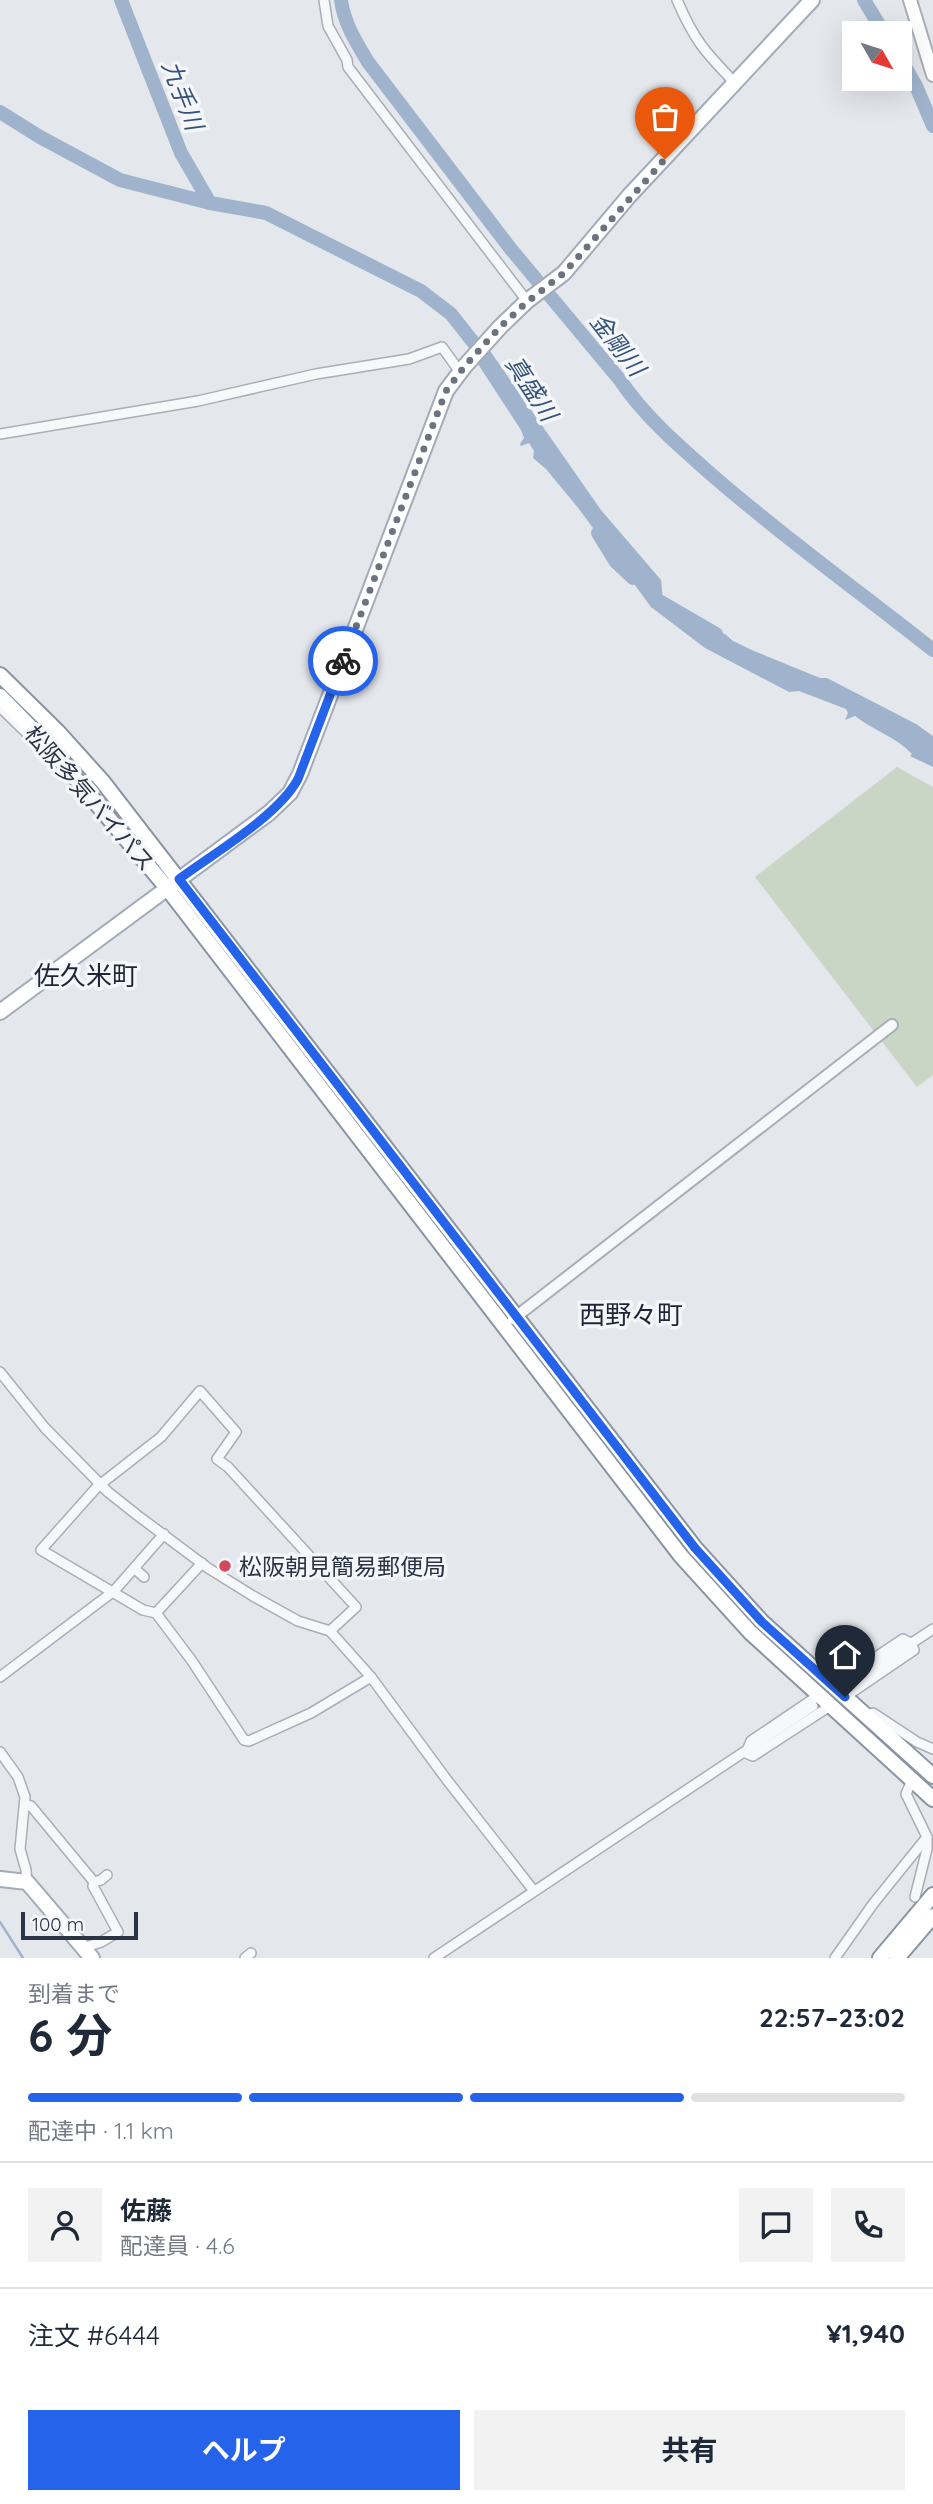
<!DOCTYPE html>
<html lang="ja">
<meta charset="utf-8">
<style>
body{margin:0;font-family:Quicksand,"Noto Sans JP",sans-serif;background:#f2f2f3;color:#1f2937;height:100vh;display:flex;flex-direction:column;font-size:26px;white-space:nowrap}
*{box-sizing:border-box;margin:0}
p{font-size:23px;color:#747a83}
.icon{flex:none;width:38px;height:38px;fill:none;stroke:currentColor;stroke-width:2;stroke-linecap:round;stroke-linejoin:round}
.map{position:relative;height:1958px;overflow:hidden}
.side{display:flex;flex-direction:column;background:#fff;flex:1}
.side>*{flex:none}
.needle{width:46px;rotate:129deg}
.tools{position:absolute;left:842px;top:21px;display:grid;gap:14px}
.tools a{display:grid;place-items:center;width:70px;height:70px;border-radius:0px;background:#fff;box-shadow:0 7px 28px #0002;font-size:35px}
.scale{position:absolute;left:21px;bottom:18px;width:117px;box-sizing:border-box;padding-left:7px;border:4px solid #2b3445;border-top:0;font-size:19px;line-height:24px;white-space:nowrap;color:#2b3445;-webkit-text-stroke:5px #f4f6f9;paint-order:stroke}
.pin{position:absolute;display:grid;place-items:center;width:60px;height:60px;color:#fff;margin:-72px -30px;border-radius:50% 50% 50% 0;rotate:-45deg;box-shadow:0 0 7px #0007}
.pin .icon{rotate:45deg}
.courier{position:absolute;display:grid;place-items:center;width:70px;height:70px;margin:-35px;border:5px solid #2563eb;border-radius:50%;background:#fff;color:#222;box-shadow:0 2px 9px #0007}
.summary em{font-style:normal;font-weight:700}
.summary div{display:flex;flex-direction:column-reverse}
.summary{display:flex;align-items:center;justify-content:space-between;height:119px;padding:0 28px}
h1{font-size:46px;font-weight:700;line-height:52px}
.bar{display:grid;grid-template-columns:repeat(4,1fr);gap:10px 7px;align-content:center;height:84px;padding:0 28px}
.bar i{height:9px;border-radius:5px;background:#e0e1e3}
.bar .active{background:#2563eb}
.bar p{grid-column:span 4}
.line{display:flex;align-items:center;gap:18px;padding:0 28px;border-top:2px solid #e0e1e3}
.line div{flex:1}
.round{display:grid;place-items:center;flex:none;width:74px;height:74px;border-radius:0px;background:#f2f2f3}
.button{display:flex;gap:14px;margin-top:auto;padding:14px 28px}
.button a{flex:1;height:80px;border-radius:0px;background:#2563eb;color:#fff;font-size:28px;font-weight:700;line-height:80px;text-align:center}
.button a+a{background:#f2f2f3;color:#1f2937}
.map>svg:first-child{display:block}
.green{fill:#c9d6c5}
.water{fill:#9fb4cc}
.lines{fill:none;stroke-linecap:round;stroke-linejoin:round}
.stream{stroke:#9fb4cc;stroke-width:2.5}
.river{stroke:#9fb4cc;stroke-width:14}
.minor-casing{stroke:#a9aeb7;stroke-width:12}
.tertiary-casing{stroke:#a9aeb7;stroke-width:14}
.secondary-casing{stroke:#a9aeb7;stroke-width:16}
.primary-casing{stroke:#a3abb8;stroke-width:18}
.trunk-casing{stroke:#8b94a3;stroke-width:18}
.minor{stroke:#f7f8fa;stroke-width:9}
.tertiary{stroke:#f7f8fa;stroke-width:10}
.secondary{stroke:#fff;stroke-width:12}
.primary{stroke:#fff;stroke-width:14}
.trunk{stroke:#fff;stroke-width:14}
.done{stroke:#6c737f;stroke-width:7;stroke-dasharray:0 12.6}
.route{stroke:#2563eb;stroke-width:9}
.poi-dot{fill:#d1495b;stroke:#f4f6f9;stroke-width:2.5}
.labels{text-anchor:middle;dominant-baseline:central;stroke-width:7;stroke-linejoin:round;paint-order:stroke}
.street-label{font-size:23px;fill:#2b3445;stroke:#f4f6f9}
.poi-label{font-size:23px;fill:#2b3445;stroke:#f4f6f9;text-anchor:start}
.water-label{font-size:24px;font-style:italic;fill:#34527a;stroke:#f4f6f9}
.quarter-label{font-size:26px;fill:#1d2536;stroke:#f4f6f9}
</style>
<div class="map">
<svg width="933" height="1958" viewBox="0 0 933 1958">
<rect width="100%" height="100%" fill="#e4e7ec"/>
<path class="green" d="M897,767l36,20v288l-16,12 -162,-210z"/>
<path class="water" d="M488,348l113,162 60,70 2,20 27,21 35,13 8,7 21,10 66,27h7l89,46 17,12v31l-23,-11 2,-2c-16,-17 -39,-24 -57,-38l-10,4 3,-7 -2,-4 -47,-18 -10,1 -84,-44 -54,-41 -72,-98 -33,-40 -13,-11 1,-7 -5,-8 -8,3 -1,-2 4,-6 -3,-8 -45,-69z"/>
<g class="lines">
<path class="stream" d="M0,1922l23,36"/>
<g class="river">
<path d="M121,0l60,153 29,50"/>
<path d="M341,0c3,23 15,42 27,62l142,186 110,132c25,37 59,66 92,95 71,62 148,117 221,175"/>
<path d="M864,0l20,33"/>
<path d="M900,58l16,28 17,40"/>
<path d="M0,112l40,25 80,43 90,23 56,10 155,78 30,23 34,43"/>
<path d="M598,533l18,29 17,16"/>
<path d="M661,602l55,32"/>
</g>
<g class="minor-casing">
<g id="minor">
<path d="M324,0l4,26 19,34 1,7 179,234"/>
<path d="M677,0c17,40 28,52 58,83"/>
<path d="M0,434l198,-33 118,-27 93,-15 33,-12 18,25"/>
<path d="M0,707l44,43"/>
<path d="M0,1372l45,56 63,64 29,23 71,53 45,28 45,25 32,10 41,46 76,103 87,111"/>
<path d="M135,1569l9,8"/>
<path d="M156,1613l46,-50"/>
<path d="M330,1631l26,-24 -128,-140 -11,-8 19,-27 -36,-41 -39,46 -64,50 -56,63 102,60 13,3 36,48 52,79 5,1 62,-28 60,-36"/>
<path d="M0,1677l114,-86 50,-57"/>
<path d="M848,1685l85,-56"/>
<path d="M833,1686l70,-47 8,4"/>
<path d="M845,1697l69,-47 -3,-7"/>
<path d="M865,1716l8,-3 44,29 16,7"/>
<path d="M747,1751l4,-10 68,-46"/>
<path d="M0,1752l18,25 7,20 -5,52 6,21 1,12"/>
<path d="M746,1753l7,3 77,-50"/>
<path d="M26,1805l5,1 63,76"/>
<path d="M915,1897l12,-48v-12"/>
<path d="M83,1948l18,-6 17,-10 -25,-46 1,-4 7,-2 6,-5"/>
<path d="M245,1958l6,-5"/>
<path d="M434,1958l379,-252"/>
<path d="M835,1958l38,-54 54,-67 -21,-43 6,-14"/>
</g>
</g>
<g class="tertiary-casing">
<path id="tertiary" d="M513,1319l379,-294"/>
</g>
<g class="secondary-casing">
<path id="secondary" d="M910,0l23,75"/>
</g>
<g class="primary-casing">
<g id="primary">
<path d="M0,1012l269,-199 21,-20 10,-19 146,-383 18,-24 36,-40 27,-26 37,-28 65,-77 183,-196"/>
<path d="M0,1879l27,3 65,76"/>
</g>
</g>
<g class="trunk-casing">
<g id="trunk">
<path d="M0,675l58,57 45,50 592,766 67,74 171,154"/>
<path d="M0,696l46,47 121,145 514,668 69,76 183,167"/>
<path d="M880,1958l53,-63"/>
<path d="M897,1958l36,-42"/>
</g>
</g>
<use href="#minor" class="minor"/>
<use href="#tertiary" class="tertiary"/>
<use href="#secondary" class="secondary"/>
<use href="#primary" class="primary"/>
<use href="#trunk" class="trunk"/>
</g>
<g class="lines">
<path class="done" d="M343,661l103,-270 18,-24 36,-40 27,-25 37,-29 101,-114"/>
<path class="route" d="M343,661l-45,118c-20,37 -84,74 -119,100l516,669 67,74 83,75"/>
</g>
<circle class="poi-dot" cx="225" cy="1566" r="7"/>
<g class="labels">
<g class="street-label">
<text transform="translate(90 798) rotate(49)">松阪多気バイパス</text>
</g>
<g class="poi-label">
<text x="239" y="1566">松阪朝見簡易郵便局</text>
</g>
<g class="water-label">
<text transform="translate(183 95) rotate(69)">九手川</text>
<text transform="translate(618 344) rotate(52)">金剛川</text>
<text transform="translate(532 388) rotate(57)">真盛川</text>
</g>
<g class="quarter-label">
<text x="86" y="975">佐久米町</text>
<text x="631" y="1314">西野々町</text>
</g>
</g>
</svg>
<div class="tools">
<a><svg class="needle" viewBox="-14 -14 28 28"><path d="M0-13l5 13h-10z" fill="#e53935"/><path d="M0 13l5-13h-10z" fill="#747a83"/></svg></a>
</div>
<div class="scale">100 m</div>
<div class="pin" style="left:665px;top:159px;background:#ea580c"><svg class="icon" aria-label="bag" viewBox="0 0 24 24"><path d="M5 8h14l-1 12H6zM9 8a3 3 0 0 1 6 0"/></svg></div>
<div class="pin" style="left:845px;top:1697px;background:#1f2937"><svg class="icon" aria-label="home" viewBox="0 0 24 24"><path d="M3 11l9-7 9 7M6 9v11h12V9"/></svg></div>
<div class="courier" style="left:343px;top:661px"><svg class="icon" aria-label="bike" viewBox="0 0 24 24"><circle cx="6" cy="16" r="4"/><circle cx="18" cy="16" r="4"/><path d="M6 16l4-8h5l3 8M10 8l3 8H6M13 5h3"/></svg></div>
</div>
<section class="side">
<div class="summary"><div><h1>6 分</h1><p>到着まで</p></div><em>22:57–23:02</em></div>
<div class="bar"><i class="active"></i><i class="active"></i><i class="active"></i><i></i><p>配達中 · 1.1 km</p></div>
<div class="line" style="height:126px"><a class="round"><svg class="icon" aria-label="person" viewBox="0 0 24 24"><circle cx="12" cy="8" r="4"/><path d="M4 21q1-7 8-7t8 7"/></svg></a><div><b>佐藤</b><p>配達員 · 4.6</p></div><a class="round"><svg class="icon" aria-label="chat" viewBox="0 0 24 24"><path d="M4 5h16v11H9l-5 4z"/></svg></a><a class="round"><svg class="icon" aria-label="phone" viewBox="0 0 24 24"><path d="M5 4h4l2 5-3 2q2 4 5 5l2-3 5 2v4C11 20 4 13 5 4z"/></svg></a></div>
<div class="line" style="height:91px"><div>注文 #6444</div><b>¥1,940</b></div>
<div class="button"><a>ヘルプ</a><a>共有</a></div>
</section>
